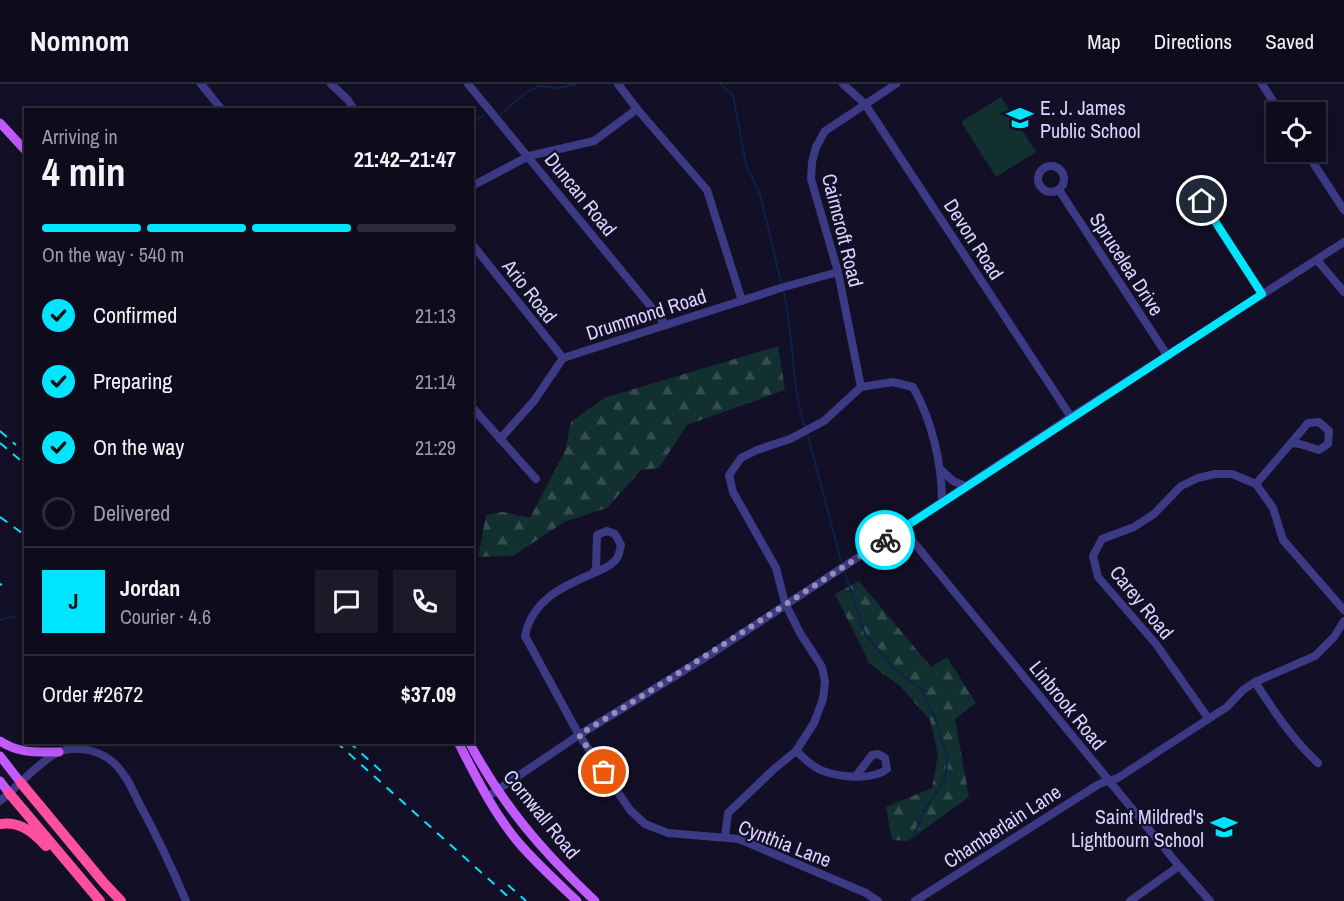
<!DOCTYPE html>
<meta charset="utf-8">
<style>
body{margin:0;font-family:"Archivo Narrow",sans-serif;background:#1c1929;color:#f1f3f6;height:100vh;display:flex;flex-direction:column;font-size:22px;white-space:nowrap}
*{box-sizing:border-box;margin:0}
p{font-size:20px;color:#9b9ba3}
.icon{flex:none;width:33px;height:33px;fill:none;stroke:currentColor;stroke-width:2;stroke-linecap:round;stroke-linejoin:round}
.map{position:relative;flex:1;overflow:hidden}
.sheet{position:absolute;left:24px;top:24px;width:450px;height:636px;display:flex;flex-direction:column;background:#0e0b1c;border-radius:0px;box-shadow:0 3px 15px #0003,0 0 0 2px #2e2b3b}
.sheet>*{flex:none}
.tools{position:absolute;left:1266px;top:18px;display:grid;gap:12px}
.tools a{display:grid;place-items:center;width:60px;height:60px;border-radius:0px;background:#0e0b1c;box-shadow:0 3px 15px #0003,0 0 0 2px #2e2b3b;font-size:30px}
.pin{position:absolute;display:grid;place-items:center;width:51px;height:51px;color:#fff;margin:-26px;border:3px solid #fff;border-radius:50%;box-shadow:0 2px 6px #0007}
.courier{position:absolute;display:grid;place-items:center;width:60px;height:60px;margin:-30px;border:4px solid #00e5ff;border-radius:50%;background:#fff;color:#222;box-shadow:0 2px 8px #0007}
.summary em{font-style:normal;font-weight:700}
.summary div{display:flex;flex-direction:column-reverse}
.summary{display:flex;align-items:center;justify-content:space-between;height:102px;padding:0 18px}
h1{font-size:39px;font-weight:700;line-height:45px}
.bar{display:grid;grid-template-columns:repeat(4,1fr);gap:9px 6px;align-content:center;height:72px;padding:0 18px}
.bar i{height:8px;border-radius:4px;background:#2e2b3b}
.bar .on{background:#00e5ff}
.bar p{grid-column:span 4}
.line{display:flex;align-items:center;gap:15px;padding:0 18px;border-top:2px solid #2e2b3b}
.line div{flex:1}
.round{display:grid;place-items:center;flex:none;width:63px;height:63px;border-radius:0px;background:#1c1929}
ol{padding:0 18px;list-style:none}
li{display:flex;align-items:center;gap:18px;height:66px}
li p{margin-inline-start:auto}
li .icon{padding:6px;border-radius:50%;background:#00e5ff;color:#111;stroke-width:4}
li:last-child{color:#9b9ba3}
li i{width:33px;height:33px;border:3px solid #2e2b3b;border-radius:50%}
header{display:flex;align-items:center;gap:36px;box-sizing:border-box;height:84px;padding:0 30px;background:#0e0b1c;border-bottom:2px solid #2e2b3b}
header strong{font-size:28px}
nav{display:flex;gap:33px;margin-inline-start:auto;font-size:21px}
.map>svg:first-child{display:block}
.forest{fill:url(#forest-firs)}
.pitch{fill:#12302f}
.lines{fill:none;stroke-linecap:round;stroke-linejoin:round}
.stream{stroke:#0c2248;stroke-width:2}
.minor{stroke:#3d3a85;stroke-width:8}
.major{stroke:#c25bff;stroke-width:9}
.highway{stroke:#ff4fa3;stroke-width:10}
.rail{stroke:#00e5ff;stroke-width:2;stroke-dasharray:9 8;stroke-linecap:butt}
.done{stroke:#948fb3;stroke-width:6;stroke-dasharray:0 10.8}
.route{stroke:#00e5ff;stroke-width:8}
.labels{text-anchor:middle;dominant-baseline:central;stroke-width:4.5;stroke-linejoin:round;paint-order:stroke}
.poi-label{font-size:20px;fill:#d9d4ff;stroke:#130f26;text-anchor:start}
.street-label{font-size:20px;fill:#d9d4ff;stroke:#130f26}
</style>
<header>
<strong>Nomnom</strong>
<nav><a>Map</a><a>Directions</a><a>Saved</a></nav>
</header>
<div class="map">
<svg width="1344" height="817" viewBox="0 0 1344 817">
<defs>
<pattern id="forest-firs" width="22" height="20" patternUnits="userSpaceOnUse" patternTransform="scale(1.5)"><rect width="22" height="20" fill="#12302f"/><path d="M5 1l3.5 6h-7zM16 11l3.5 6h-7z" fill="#344d4e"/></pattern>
</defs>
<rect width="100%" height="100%" fill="#130f26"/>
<g class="forest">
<path d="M778,262l7,44 -98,35 -28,43 -18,2 -34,38 -43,14 -51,34 -35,1 8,-42 17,-3 27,6 35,-67 6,-29 33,-24z"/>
<path d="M859,497l72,86 16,-10 29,46 -21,16 14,78 -61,44 -16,-1 -6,-33 46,-19 6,-34 -8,-34 -30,-34 -30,-22 -35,-70z"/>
</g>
<path class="pitch" d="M1001,13l35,55 -40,25 -35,-55z"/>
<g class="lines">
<g class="stream">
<path d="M720,0l13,11 13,70 14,29 21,88"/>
<path d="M501,30l24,-21 14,-7 20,2 17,-4"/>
<path d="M472,40l12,-9"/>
<path d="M784,209c10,44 7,88 20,132"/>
<path d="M808,352l33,125"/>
<path d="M845,489l20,61 29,34 28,22 13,28 13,42 -4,20 -20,31 -11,27"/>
<path d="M0,536l15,-4"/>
</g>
<g class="minor">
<path d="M201,0l21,26"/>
<path d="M331,0l17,16 6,10"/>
<path d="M468,0l198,241"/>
<path d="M618,0l19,25 70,81 35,111"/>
<path d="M843,0l22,20 206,313"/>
<path d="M1262,0l18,28"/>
<path d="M1306,68l38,58"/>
<circle cx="1051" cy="95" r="13"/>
<path d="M1190,99l72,111"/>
<path d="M472,102l57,-30 65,-15 43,-32"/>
<path d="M1059,106l108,165"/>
<path d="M472,160l91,114"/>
<path d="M1317,176l27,32"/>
<path d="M861,303l-23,-115 -27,-93 1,-17 4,-15 9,-16 71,-47"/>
<path d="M472,323l64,72"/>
<path d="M500,355l34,-38 29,-43 221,-71 54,-15"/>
<path d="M940,385l13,12 12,5"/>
<path d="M1256,400l52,-61 11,-1 10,9 -1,13 -9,6 -19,-6 -9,-1"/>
<path d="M902,444l277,338 31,35"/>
<path d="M593,489l3,-5 1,-33 10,-4 8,3 6,11c-1,4 -2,10 -4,13 -5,8 -16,12 -23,15 -31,13 -62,27 -69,63l54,99 51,75 15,14 23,9 71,6 127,54 12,8"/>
<path d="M1255,598c19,29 37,57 63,81"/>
<path d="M1208,634l-52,-74 -58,-67 -5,-21 9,-17 32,-12 20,-13 27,-28 17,-8 17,-4h17l24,10 17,24 10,32 61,70"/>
<path d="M796,667c8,7 17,17 27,20 17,6 49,10 64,-2l-2,-11 -7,-4 -6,1 -16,21"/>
<path d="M487,713l92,-62 132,-81 360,-237 273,-175"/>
<path d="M0,717c16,-13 43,-43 61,-50 19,-6 41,0 55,14 11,11 17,26 24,40 17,31 32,63 46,96"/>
<path d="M725,753l3,-24 45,-43 23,-19 18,-28 9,-24 2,-17 -3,-15 -22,-34 -15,-30 -9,-35 -43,-76 -4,-17 12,-17 16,-8 33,-11 34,-18 37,-34 32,-5 20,5c19,34 29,76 29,115"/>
<path d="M915,817l184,-117 19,-6 44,-29 65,-42 16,-17 12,-8 60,-26 19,-19 10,-16"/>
<path d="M1130,817l49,-35"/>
</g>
<g class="major">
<path d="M0,39l26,28"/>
<path d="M0,657c19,13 37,11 59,11"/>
<path d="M458,658c18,35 35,70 60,100 18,21 39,40 59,59"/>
<path d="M469,658c34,64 74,110 126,159"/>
<path d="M0,672l21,27"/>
<path d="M0,697l9,12"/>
</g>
<g class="highway">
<path d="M21,699l83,100 17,18"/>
<path d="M9,709l91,108"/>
<path d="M0,740c20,-3 33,8 46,22"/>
</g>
<g class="rail">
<path d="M0,347l16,14"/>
<path d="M0,359l26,22"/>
<path d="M0,433l26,19"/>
<path d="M0,500l2,1"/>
<path d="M336,658l177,159"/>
<path d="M349,658l32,29"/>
<path d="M508,801l18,16"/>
</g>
</g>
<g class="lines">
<path class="done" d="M604,688l-25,-37c103,-63 204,-129 306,-195"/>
<path class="route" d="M885,456l377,-246 -60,-93"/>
</g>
<defs>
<g id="school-bare" transform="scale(2.07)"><path d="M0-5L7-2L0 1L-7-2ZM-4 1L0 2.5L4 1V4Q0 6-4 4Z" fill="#00e5ff" stroke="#130f26" stroke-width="2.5" paint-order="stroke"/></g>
</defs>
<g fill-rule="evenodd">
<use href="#school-bare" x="1020" y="34"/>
<use href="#school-bare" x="1224" y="743"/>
</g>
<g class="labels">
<g class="poi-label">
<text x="1040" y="23">E. J. James<tspan x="1040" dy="23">Public School</tspan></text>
<text x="1204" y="732" text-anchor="end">Saint Mildred's<tspan x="1204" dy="23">Lightbourn School</tspan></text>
</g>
<g class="street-label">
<text transform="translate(581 110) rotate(51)">Duncan Road</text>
<text transform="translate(843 146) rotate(76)">Cairncroft Road</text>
<text transform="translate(974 155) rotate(57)">Devon Road</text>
<text transform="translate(1127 180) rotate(57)">Sprucelea Drive</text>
<text transform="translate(530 207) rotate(52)">Ario Road</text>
<text transform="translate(646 230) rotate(-18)">Drummond Road</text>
<text transform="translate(1142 518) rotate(51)">Carey Road</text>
<text transform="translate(1068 621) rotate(51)">Linbrook Road</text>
<text transform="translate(542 730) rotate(51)">Cornwall Road</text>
<text transform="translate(1002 742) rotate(-33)">Chamberlain Lane</text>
<text transform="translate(785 759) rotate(21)">Cynthia Lane</text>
</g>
</g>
</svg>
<div class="tools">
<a><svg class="icon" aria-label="locate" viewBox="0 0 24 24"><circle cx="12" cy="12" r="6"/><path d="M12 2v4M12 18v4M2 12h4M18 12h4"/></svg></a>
</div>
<div class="pin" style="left:604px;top:688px;background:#ea580c"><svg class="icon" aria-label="bag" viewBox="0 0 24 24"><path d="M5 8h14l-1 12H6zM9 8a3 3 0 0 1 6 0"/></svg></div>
<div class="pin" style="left:1202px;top:117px;background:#1f2937"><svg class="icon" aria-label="home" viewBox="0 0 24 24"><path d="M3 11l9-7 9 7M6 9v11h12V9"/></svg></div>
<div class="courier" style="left:885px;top:456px"><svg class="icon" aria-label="bike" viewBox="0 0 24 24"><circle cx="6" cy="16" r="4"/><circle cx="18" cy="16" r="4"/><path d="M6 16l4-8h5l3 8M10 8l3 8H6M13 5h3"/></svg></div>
<section class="sheet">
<div class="summary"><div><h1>4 min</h1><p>Arriving in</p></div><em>21:42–21:47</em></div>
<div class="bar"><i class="on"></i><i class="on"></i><i class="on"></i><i></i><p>On the way · 540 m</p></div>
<ol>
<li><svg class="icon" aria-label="check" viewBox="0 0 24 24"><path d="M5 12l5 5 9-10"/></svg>Confirmed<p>21:13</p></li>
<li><svg class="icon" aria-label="check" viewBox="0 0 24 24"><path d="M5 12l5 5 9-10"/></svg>Preparing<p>21:14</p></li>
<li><svg class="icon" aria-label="check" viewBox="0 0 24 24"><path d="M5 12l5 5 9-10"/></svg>On the way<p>21:29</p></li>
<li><i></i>Delivered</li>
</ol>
<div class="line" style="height:108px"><b class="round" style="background:#00e5ff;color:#111">J</b><div><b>Jordan</b><p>Courier · 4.6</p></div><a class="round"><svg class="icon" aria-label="chat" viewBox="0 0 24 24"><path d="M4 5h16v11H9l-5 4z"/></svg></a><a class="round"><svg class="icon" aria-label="phone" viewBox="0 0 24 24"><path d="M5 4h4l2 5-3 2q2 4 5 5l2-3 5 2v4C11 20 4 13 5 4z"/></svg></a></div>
<div class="line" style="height:78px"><div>Order #2672</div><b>$37.09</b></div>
</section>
</div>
